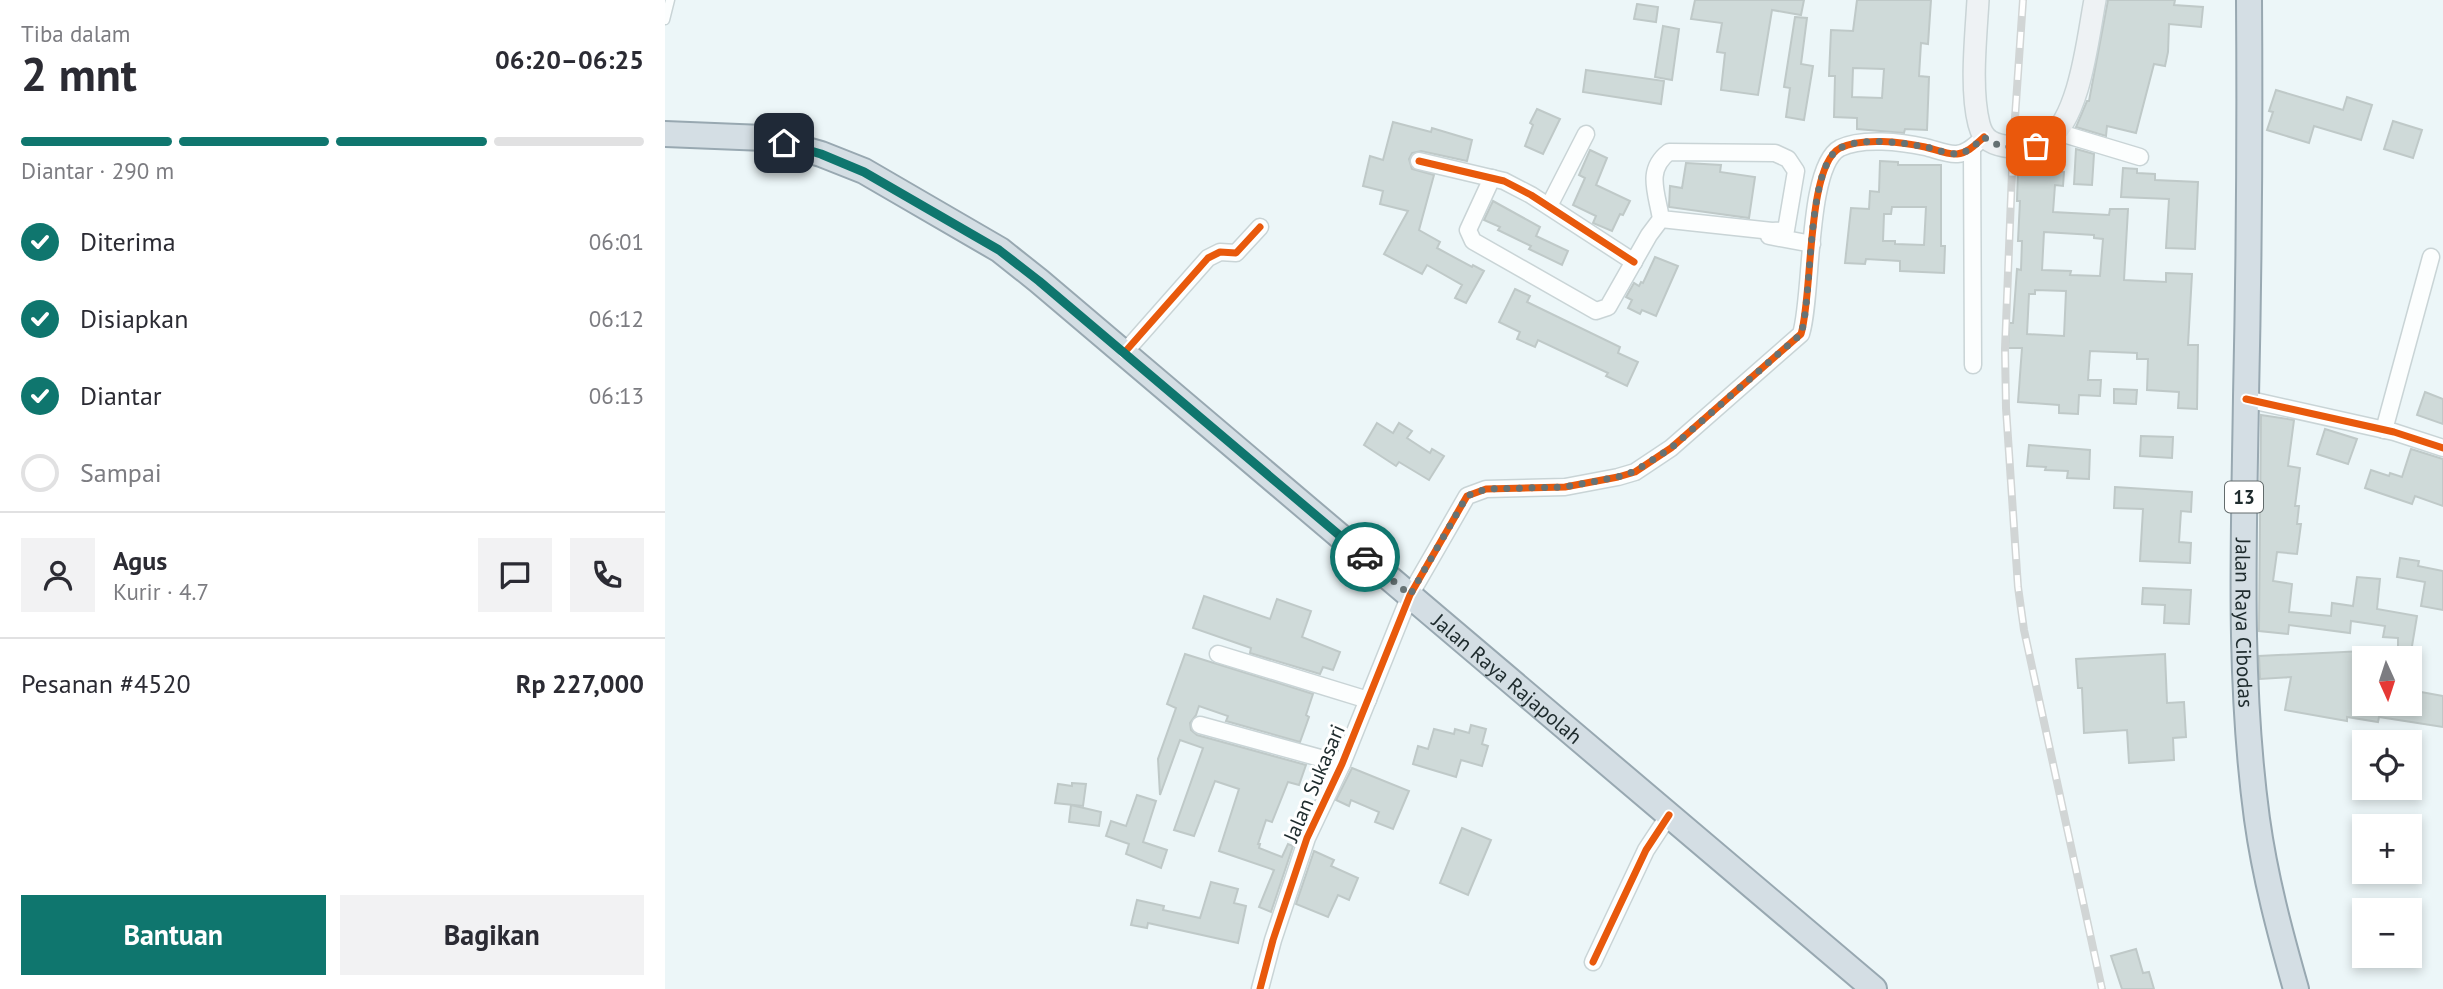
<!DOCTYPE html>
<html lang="id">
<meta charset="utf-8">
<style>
body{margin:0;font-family:"PT Sans",sans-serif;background:#f2f2f3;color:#2b2b33;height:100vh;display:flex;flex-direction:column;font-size:26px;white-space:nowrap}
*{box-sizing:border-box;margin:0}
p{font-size:23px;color:#7c7c81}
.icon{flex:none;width:38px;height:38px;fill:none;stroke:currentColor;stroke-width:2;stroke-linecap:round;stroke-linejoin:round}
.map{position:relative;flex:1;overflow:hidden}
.panel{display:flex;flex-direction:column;background:#fff;width:665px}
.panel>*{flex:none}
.needle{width:46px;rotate:177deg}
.tools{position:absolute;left:1687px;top:646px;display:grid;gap:14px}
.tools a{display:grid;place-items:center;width:70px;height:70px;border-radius:0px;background:#fff;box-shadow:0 4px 10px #0003;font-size:35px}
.pin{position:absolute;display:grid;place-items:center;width:60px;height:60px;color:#fff;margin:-30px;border-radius:14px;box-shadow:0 4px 10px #0006}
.courier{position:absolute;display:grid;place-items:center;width:70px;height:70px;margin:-35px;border:5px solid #0f766e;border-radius:50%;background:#fff;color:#222;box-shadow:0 2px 9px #0007}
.summary em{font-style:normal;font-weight:600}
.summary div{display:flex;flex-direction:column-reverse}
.summary{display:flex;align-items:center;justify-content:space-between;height:119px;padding:0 21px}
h1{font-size:46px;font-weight:600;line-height:52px}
.bar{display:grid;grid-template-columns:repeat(4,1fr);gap:10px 7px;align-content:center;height:84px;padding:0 21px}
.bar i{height:9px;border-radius:5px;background:#e1e1e2}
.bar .on{background:#0f766e}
.bar p{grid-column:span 4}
.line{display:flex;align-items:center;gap:18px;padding:0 21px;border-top:2px solid #e1e1e2}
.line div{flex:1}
.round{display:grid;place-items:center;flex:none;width:74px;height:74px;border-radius:0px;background:#f2f2f3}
ol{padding:0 21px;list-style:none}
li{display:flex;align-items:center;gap:21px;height:77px}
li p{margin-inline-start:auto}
li .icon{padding:7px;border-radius:50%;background:#0f766e;color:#fff;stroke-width:4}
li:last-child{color:#7c7c81}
li i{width:38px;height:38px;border:4px solid #e1e1e2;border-radius:50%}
.cta{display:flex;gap:14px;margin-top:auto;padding:14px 21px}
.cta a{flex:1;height:80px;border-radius:0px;background:#0f766e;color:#fff;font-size:28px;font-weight:600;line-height:80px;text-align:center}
.cta a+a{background:#f2f2f3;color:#2b2b33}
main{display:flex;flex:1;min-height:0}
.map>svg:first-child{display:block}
.building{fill:#cfdad9;stroke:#bfc9c8;stroke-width:2;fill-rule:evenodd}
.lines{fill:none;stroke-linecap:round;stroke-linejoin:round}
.service-casing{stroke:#c9d4d6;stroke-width:11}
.minor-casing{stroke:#c9d4d6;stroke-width:19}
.secondary-casing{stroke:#c9d4d6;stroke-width:24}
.trunk-casing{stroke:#98a8b1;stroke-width:28}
.service{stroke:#fcfefe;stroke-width:8}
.minor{stroke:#fcfefe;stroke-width:16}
.secondary{stroke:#eef2f4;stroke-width:21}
.trunk{stroke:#d4dee4;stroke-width:24}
.rail-casing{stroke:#d1d5d5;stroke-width:8}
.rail{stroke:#fff;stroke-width:5;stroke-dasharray:16;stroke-linecap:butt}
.cycleway-casing{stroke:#fff;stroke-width:11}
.cycleway{stroke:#e8590c;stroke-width:7}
.done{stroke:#667274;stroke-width:7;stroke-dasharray:0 12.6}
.route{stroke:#0f766e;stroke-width:9}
.labels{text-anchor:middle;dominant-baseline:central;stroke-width:6;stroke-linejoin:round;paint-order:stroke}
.shield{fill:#fff;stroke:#626b6c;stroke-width:2}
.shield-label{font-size:19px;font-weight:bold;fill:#1e2b2d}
.street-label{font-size:21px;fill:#1e2b2d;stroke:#fff}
</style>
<main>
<section class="panel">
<div class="summary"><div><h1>2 mnt</h1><p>Tiba dalam</p></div><em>06:20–06:25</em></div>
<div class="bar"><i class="on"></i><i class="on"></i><i class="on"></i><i></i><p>Diantar · 290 m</p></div>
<ol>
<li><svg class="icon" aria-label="check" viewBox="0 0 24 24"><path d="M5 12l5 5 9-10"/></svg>Diterima<p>06:01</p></li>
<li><svg class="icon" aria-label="check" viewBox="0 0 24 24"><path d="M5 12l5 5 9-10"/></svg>Disiapkan<p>06:12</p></li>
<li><svg class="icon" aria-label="check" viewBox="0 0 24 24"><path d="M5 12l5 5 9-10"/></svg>Diantar<p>06:13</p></li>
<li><i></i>Sampai</li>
</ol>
<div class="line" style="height:126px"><a class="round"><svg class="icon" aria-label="person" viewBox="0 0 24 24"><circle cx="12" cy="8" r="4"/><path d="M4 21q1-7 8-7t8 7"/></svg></a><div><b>Agus</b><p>Kurir · 4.7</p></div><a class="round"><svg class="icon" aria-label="chat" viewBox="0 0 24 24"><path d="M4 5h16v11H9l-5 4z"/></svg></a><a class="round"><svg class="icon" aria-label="phone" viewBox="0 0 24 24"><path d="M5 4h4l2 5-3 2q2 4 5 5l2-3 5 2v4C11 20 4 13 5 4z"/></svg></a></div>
<div class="line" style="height:91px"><div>Pesanan #4520</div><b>Rp 227,000</b></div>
<div class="cta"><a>Bantuan</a><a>Bagikan</a></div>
</section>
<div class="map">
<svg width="1778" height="989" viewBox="0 0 1778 989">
<rect width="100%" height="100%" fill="#ecf6f8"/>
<g class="building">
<path d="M1030,0h109l-3,15 -29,-5 -14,85 -37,-5 4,-37 -8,-1 5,-29 -31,-4z"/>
<path d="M1192,0h74l-3,44 -7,-1 -2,33 10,1 -2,53 -22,-1 -1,4 -47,-4v-11l-23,-1 1,-41h-6l2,-46 22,1zM1188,68l31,1 -2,29 -30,-1z"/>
<path d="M1443,0h67l-1,5 29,2 -2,20 -32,-3 -1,28 -3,14 -11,-2 -18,69 -29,-7 -1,10 -30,-9 11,-26h2z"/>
<path d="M972,4l21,3 -2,15 -22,-3z"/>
<path d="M1130,17l12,1 -6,46 12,2 -9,54 -18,-3 4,-29 -6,-1z"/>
<path d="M998,26l16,3 -7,51 -17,-3z"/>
<path d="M921,70l78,11 -3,23 -78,-12z"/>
<path d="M1611,90l67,20 4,-13 25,8 -11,35 -47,-14 -5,17 -42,-13 6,-18 -4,-1z"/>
<path d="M872,109l23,10 -17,35 -18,-8 8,-21 -3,-2z"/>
<path d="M1728,121l29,9 -9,28 -29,-9z"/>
<path d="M728,122l38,10 1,-4 40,12 -5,21 -46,-10 -9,2 -3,6 3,10 22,6 -15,55 21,12 -3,6 35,19 1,-2 11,6 -18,32 -11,-5 7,-13 -35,-20 -5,9 -38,-20 24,-43 -28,-7 3,-13 -20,-5 7,-30 13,4z"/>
<path d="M1411,149l18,5 -2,31 -18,-1z"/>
<path d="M925,150l17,8 -11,27 34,16 -7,14 -3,-1 -8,17 -19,-8 3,-7 -23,-11 12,-27 -6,-3z"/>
<path d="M1215,161l18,1v3h43v81h4l-1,27 -44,-2v-10l-34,-2 -1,5 -20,-1 6,-55 18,1 1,-18 9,1zM1227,207h34l-2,38 -29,-1v-3h-12l1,-27h7z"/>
<path d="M1021,163l35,2 -1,7 35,5 -6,41 -80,-11 1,-21 12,2z"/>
<path d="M1458,168l14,1v4l18,1v6l43,2 -3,67 -29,-1 3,-49 -48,-2z"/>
<path d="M1353,170l46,2 -1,14 -8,-1 -2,27 56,3 1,-6h18l-4,71 42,2v-9l26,1 -4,71h10l-1,64 -19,-1 1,-16 -32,-2 1,-31h-11v-6l-47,-2 -2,29h13l-1,16 -21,-1 -1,19 -19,-1v-8l-41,-3 4,-54h-14l1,-25h4l4,-54 4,1 1,-29h-4l2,-40h-3zM1379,232l50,3v3l9,1 -3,37 -30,-1 1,-4 -29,-1zM1370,290l31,1 -2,45 -37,-2 2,-40h6z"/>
<path d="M828,201l47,26 -4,9 32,15 -6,14 -33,-16 2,-3 -33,-16 2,-3 -16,-7z"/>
<path d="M990,257l23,9 -22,50 -14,-6 -2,4 -12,-6 4,-8 -6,-3 8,-14 5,3 2,-4 2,1z"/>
<path d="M850,289l15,7 -3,6 93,45 -2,6 20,9 -11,24 -21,-10 2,-3 -70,-33 -3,7 -18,-8 3,-7 -21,-10z"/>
<path d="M1449,389l23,1 -1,14 -22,-1z"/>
<path d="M1760,392l18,7v25l-26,-9z"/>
<path d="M1596,415l33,5 -6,46 12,2 -5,38h4l-2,18h4l-4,30 -20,-2 -4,29 19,3 -3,28 42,4 1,-13 21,3 4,-29 23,2 -3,30 40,7 -7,42h-12v-20l-15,-1 2,-11 -34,-5 -1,12 -61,-8 -1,9 -29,-3z"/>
<path d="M712,423l16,10 6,-10 13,8 -5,7 23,15 2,-4 12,7 -15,24 -30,-18 -3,4 -32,-21z"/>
<path d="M1660,429l32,10 -9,25 -31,-10z"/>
<path d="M1476,436l32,1 -1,21 -32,-2z"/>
<path d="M1364,445l61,5 -1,29 -22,-1 1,-7 -23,-1 1,-3 -19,-1z"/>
<path d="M1746,449l32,10v47l-28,-10 -3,8 -47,-16 6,-18 18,6 1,-3 12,4z"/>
<path d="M1450,487l77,5 -1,20 -10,-1 -2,31 12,1 -1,20 -50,-2 3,-52 -29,-1z"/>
<path d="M1735,558l19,3 -1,5 25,5v39l-22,-4 4,-24 -28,-5z"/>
<path d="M1478,588l48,2 -2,34 -25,-1 1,-18 -23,-1z"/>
<path d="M539,596l66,23 7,-20 34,12 -9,26 38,15 -7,18 -10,-3 -3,7 -70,-21 1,-5 -58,-20z"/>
<path d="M1699,651v53h46v-14l33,6v31l-64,-10 -1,5 -31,-5v4l-62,-11 6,-33 -31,2 -1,-23z"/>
<path d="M520,654l128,40 -7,21 3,2 -9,25 -74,-21 2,-5 -29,-10 -3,9 -6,8 1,7 6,5 109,30 -7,20 -11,-3 -16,40 -6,-2 -8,24h2l-1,4 23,9 6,-13 5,2 -22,66 -12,-5 15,-37 -55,-19 20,-62 -24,-8 -21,55 -20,-6 29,-82 -23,-8 -20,55 -2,-36 18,-51 -9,-4z"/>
<path d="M1500,654l2,49 17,-1 2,35 -13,1 1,22 -45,3 -2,-33 -43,3 -2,-45h-4l-2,-29z"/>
<path d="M806,725l15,4 -4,15 6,2 -6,20 -21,-6 -5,17 -43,-13 5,-18 10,3 6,-20 20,5 1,-5 14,4z"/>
<path d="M687,768l57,23 -16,38 -18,-7 4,-10 -28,-12 -2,6 -13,-6z"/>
<path d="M407,783l14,1 -3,22 -28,-3 3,-19 14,2z"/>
<path d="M472,795l19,6 -13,41 24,8 -6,18 -35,-14 3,-10 -23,-8 5,-15 15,5z"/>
<path d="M406,805l30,7 -2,14 -30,-4z"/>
<path d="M797,828l29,12 -23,55 -28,-12z"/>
<path d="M649,851l20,9 -3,6 27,12 -9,22 -11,-5 -10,22 -32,-13z"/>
<path d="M546,882l27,7 -4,14 12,3 -8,37 -90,-20 -1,5 -16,-3 6,-25 27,6 -1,4 37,8z"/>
<path d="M1471,949l7,24 6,-1 5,17h-32l-11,-33z"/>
</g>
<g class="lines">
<g class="service-casing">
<path id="service" d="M0,20l5,-20"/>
</g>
<g class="minor-casing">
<g id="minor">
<path d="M1392,132l83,25"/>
<path d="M1307,148l1,217"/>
<path d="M754,161l85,20 27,14 103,67"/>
<path d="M827,178l-24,52 5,11 123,70 12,-4 41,-72 12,-16c-4,-26 -16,-49 8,-67l106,1 13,6 8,12 -10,59 -14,1 -111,-12"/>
<path d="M884,206l37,-72"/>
<path d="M1104,236l43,8"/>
<path d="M459,353l84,-95 12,-6 16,1 24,-26"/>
<path d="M1581,399l148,33 49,16"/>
<path d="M1719,430l47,-173"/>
<path d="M553,654l150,46"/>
<path d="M535,725l142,39"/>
<path d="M928,962l53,-112 23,-35"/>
<path d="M595,989l13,-49 34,-102 35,-74 68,-169 57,-99 19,-7 79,-2 53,-10 17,-5 36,-24 130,-114c12,-38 5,-168 39,-186 22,-11 62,-6 85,-1 9,2 23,8 32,7 11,-1 19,-10 27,-17"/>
</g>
</g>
<g class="secondary-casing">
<path id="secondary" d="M1313,0c-2,36 -8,89 1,124 4,17 15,21 32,23 12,1 25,0 36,-7 33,-21 41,-104 48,-140"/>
</g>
<g class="trunk-casing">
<g id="trunk">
<path id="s1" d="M1584,0c1,132 0,264 -3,397 -2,140 -8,282 11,422 8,58 23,114 39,170"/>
<path id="s2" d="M0,134l100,4 56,16 43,17 136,79 39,31 835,708"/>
</g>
</g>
<use href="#service" class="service"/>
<use href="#minor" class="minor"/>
<use href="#secondary" class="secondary"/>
<use href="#trunk" class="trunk"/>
<g class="rail-casing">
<path id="rail" d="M1358,0l-10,147 -8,202 1,59 12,179 6,43 78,359"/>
</g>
<use href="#rail" class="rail"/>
<g class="cycleway-casing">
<g id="cycleway">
<path d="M754,161l85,20 27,14 103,67"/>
<path d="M459,353l84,-95 12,-6 16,1 24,-26"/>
<path d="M1581,399l148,33 49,16"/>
<path d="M928,962l53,-112 23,-35"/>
<path d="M595,989l13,-49 34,-102 35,-74 68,-169 57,-99 19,-7 79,-2 53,-10 17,-5 36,-24 130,-114c12,-38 5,-168 39,-186 22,-11 62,-6 85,-1 9,2 23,8 32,7 11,-1 19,-10 27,-17"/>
</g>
</g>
<use href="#cycleway" class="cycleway"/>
</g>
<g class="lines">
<path class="done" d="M700,557l45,38 57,-99 19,-7 79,-2 53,-10 17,-6 36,-23 130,-114c12,-38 5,-168 39,-186 23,-12 66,-5 90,0 8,2 19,6 27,6 11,-1 19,-10 27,-17 13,12 35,11 52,9"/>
<path class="route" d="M119,143l37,11 43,18 135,78 40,31 326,276"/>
</g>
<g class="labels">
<rect class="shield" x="1560" y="481.5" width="38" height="31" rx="5"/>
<g class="shield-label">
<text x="1579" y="497">13</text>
</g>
<g class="street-label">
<text stroke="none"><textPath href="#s1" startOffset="623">Jalan Raya Cibodas</textPath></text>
<text stroke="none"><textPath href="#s2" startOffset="1026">Jalan Raya Rajapolah</textPath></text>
<text transform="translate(649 783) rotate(-67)">Jalan Sukasari</text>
</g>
</g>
</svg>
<div class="tools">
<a><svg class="needle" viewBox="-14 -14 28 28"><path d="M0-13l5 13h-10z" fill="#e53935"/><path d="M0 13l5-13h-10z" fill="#7c7c81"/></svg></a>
<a><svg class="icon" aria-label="locate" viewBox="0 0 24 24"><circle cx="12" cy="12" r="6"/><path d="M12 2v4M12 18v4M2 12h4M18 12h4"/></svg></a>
<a>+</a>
<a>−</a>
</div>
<div class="pin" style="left:1371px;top:146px;background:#ea580c"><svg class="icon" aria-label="bag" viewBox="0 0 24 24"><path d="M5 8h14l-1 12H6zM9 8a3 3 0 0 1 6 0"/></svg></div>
<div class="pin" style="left:119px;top:143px;background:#1f2937"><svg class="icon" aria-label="home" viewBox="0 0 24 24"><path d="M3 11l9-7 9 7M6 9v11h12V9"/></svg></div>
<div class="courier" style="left:700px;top:557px"><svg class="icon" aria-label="car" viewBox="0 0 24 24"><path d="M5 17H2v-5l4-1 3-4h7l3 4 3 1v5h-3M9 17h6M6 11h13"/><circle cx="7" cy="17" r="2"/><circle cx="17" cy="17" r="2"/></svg></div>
</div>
</main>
